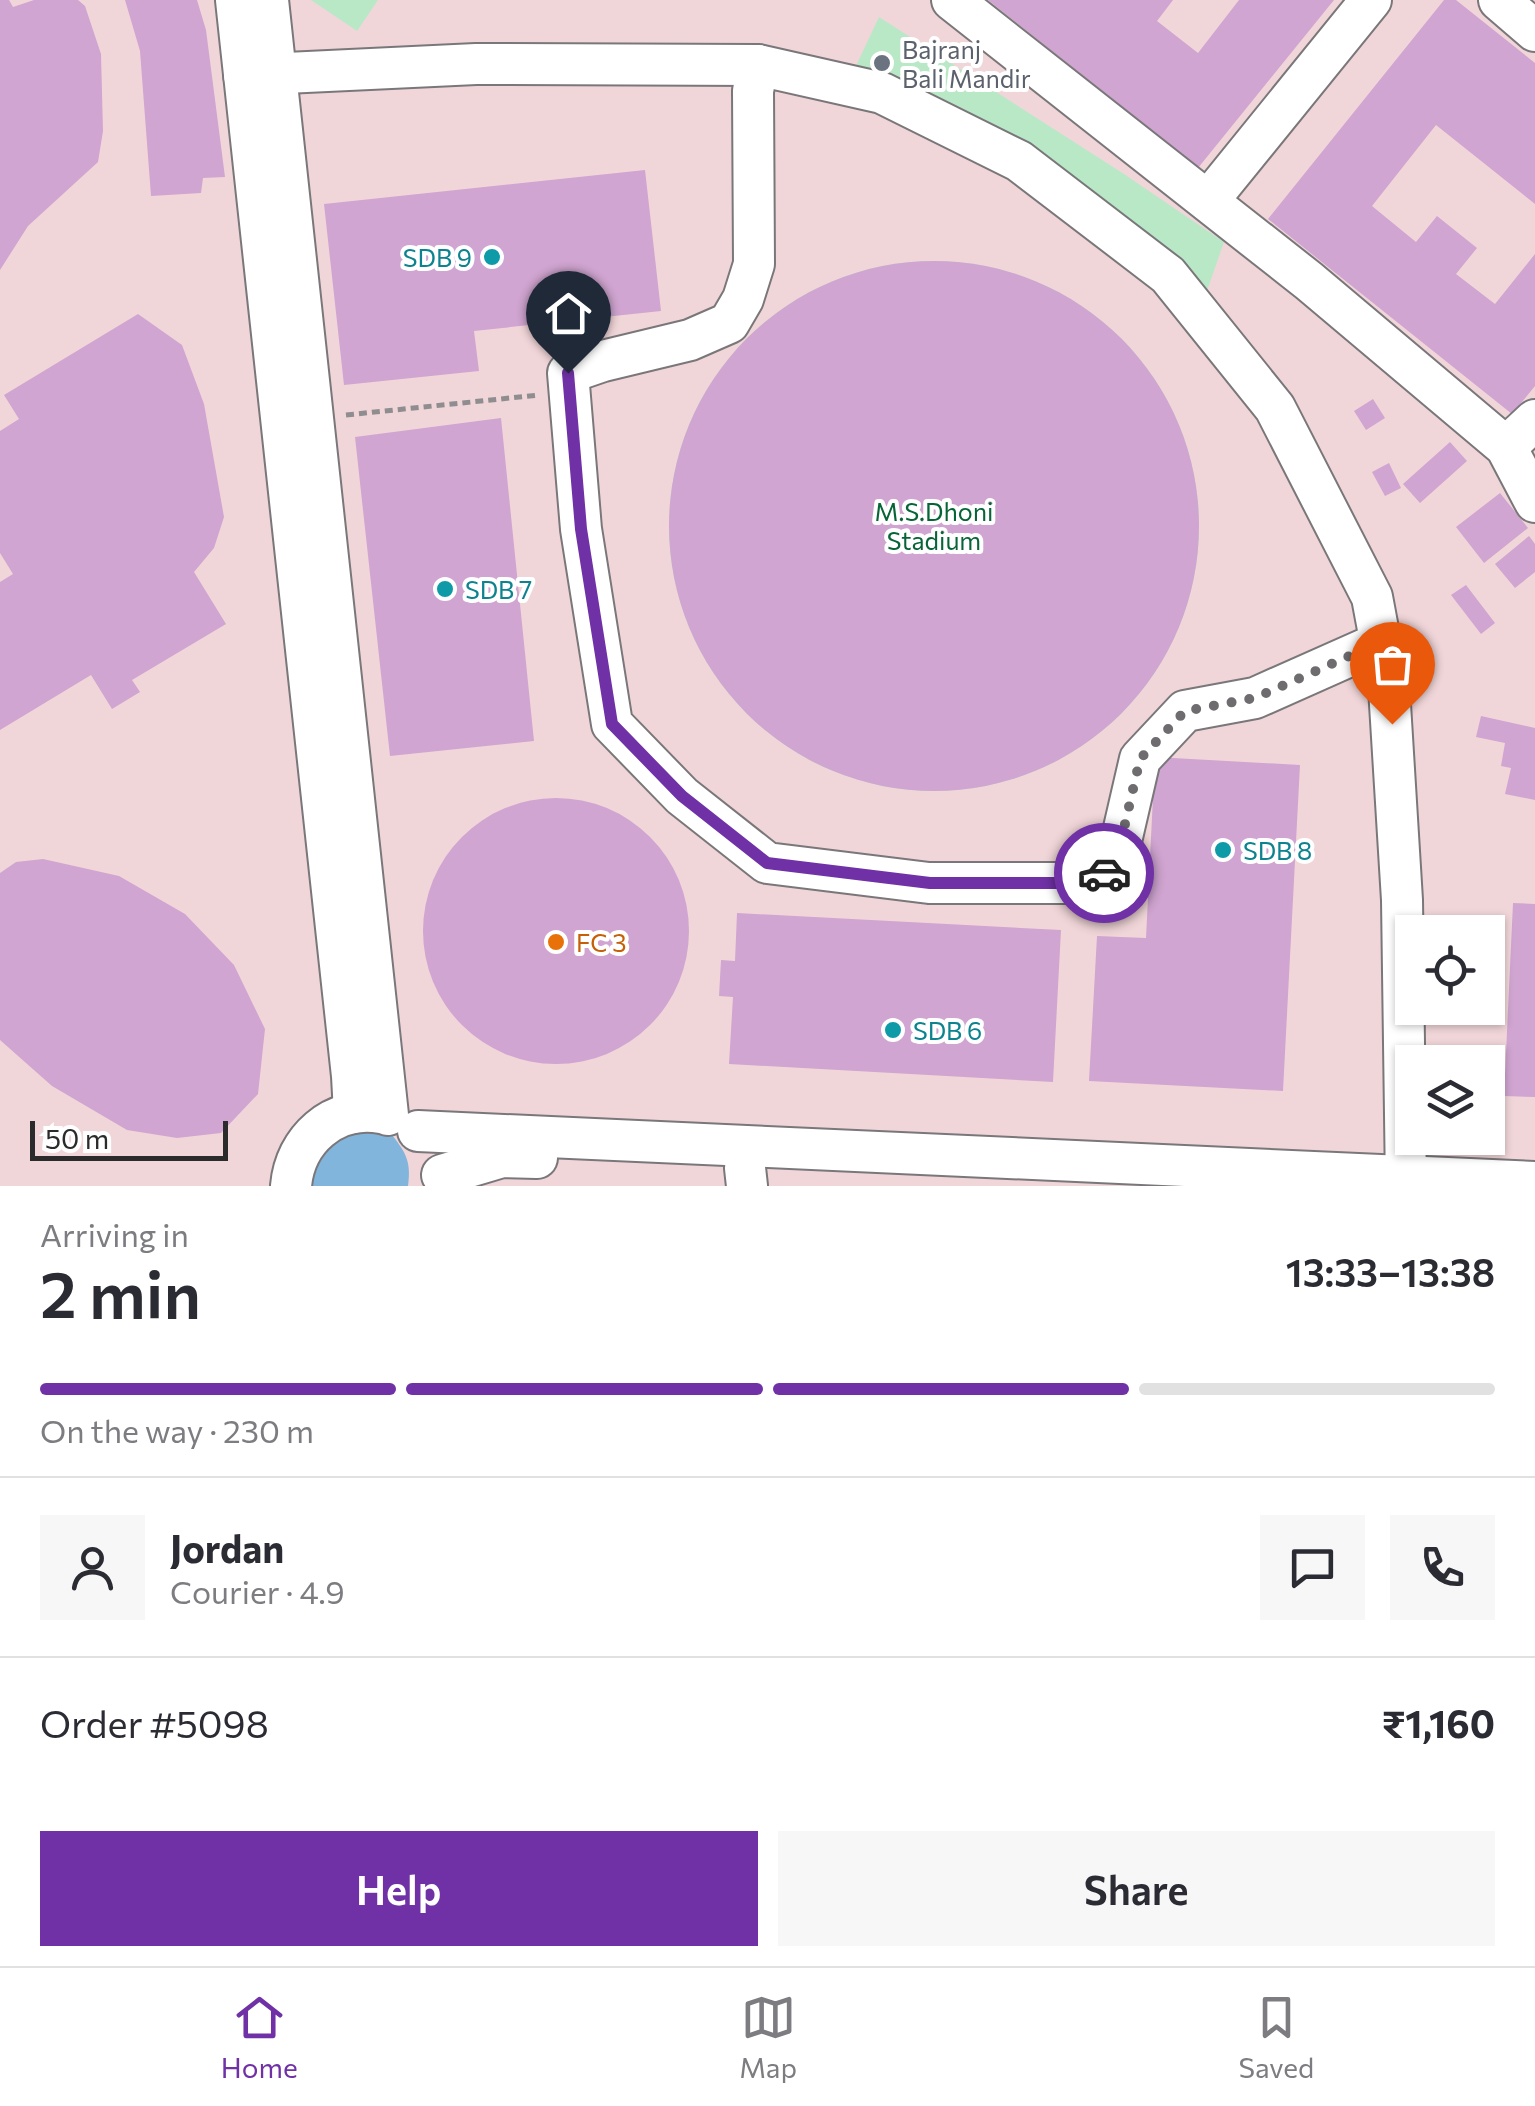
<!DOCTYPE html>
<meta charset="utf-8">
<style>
body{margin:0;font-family:Commissioner,sans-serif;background:#f7f7f7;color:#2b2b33;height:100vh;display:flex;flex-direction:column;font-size:38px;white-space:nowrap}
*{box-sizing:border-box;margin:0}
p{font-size:32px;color:#7c7c81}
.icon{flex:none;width:55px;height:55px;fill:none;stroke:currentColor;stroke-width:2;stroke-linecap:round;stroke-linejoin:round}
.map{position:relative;height:1186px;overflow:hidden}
.panel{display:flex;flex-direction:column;background:#fff;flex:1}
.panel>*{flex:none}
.buttons{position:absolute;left:1395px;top:915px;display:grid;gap:20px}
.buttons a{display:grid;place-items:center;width:110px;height:110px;border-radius:0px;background:#fff;box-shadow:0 2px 8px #0004;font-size:50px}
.scale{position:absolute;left:30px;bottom:25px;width:198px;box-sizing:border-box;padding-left:10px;border:5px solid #2c2b2c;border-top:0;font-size:28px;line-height:35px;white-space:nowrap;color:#2c2b2c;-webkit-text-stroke:8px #fff;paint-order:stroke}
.pin{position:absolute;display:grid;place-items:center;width:85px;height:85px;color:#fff;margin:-102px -42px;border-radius:50% 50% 50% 0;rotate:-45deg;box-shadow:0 0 10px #0007}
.pin .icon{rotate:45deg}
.courier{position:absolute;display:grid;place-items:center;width:100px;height:100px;margin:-50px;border:8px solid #7031a6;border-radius:50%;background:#fff;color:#222;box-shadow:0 2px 12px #0007}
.head em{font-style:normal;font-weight:600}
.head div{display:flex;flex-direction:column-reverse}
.head{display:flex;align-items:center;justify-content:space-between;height:170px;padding:0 40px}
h1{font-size:65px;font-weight:600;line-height:75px}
.bar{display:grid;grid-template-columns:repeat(4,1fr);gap:15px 10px;align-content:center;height:120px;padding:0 40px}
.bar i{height:12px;border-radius:8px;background:#e1e1e2}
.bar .active{background:#7031a6}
.bar p{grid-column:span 4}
.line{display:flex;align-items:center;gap:25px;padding:0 40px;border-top:2px solid #e1e1e2}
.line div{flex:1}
.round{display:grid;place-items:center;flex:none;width:105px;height:105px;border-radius:0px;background:#f7f7f7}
.primary-button{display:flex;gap:20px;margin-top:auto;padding:20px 40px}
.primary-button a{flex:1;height:115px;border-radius:0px;background:#7031a6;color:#fff;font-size:40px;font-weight:600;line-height:115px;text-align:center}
.primary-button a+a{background:#f7f7f7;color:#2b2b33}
.tabs{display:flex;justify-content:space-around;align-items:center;height:140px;border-top:2px solid #e1e1e2;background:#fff;font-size:28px;color:#7c7c81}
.tabs a{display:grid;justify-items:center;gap:5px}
.tabs .active{color:#7031a6}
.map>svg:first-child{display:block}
.commercial{fill:#f1d6d9;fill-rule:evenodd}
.green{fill:#b9e8c7}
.water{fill:#82b5dc}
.building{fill:#d0a5d1}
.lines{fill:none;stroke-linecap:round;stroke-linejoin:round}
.minor-casing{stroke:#7a777a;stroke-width:44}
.path{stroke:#8f8d8f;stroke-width:5;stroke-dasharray:8 5;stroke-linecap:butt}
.minor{stroke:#fff;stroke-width:40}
.done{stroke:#6e6c6e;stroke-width:10;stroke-dasharray:0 18}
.route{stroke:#7031a6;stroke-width:12}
.worship-dot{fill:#6b7280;stroke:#fff;stroke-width:4}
.culture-dot{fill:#0f9aa8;stroke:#fff;stroke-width:4}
.food-dot{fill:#e8710a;stroke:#fff;stroke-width:4}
.labels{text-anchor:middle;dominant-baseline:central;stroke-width:8;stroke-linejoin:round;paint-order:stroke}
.worship-label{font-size:25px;fill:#5b616d;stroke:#fff;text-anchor:start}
.culture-label{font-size:25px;fill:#0d838f;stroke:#fff;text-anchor:start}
.park-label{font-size:25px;fill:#066437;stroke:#fff}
.food-label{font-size:25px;fill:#c56008;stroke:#fff;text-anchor:start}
</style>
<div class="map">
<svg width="1535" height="1186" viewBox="0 0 1535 1186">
<rect width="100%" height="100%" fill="#e9e6e9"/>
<path class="commercial" d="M0,0h1535v1186h-1535zM1412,932h76v76h-76zM1412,1062h76v76h-76z"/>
<g class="green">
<path d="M311,0h67l-21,31z"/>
<path d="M879,17l245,157 100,68 -25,72 -169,-144 -183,-85z"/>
<circle cx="934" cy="526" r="265"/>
</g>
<path class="water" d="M388,1130c16,20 24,29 20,56h-116l18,-49z"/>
<g class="building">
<path d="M0,0h9l4,7 21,-7h44l7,6 16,48 2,77 -5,31 -70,64 -28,44z"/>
<path d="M125,0h72l9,30 19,147 -22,1 -2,15 -50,3 -11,-145z"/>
<path d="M988,0h185l-16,21 41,32 41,-53h95l-136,168z"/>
<path d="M1444,0h12l79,63v141l-99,-79 -64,81 44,36 21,-26 40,32 -21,26 39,30 40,-50v132l-23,28 -244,-195z"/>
<path d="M645,170l16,141 -187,20 5,40 -135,14 -20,-181z"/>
<circle cx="934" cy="526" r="265"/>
<path d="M138,314l44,31 22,59 20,113 -10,31 -20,24 32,52 -94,56 8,12 -28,17 -21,-34 -91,55v-148l13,-8 -13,-21v-122l19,-12 -15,-24z"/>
<path d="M1373,399l12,19 -19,12 -12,-19z"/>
<path d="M501,418l33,323 -144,15 -35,-319z"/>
<path d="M1450,442l17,19 -47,42 -17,-19z"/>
<path d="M1389,463l12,25 -16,8 -13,-24z"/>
<path d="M1500,493l28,35 -44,35 -28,-36z"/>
<path d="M1529,536l6,8v28l-20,16 -20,-24z"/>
<path d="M1466,585l29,38 -14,11 -30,-39z"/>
<path d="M1481,716l54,12v72l-30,-6 6,-26 -10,-2 4,-23 -29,-6z"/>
<path d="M1155,757l145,8 -17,326 -194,-10 8,-145 49,2z"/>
<circle cx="556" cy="931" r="133"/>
<path d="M43,859l76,17 66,38 49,51 31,64 -7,65 -37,39 -44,5 -50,-8 -75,-44 -52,-46v-167l16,-11z"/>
<path d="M1513,903l22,1v193l-31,-1z"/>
<path d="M737,913l324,17 -8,152 -324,-18 4,-67 -14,-1 2,-36 14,1z"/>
</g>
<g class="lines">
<g class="minor-casing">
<g id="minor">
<path d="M236,0l116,1076 2,37"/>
<path d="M268,0l120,1115"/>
<path d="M952,0l357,281 197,166 29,55"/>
<path d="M1499,0l36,31"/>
<path d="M758,65l-5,26 1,173 -11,35 -14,24 -39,17 -87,21 -35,12 13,156 31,195 70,72 85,67 162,20h166l14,-15 10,-18 21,-91 45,-48 70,-13 126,-56"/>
<path d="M244,75l232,-11 282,1 124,28 137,68 149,114 107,133 97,189 17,91 13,212 4,286"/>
<path d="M1208,201l163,-201"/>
<path d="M1506,447l29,-27"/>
<path d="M418,1131l1117,51"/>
<path d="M745,1168l2,18"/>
<path d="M442,1175l60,-18 35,1"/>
<path d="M291,1186c4,-46 42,-81 90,-73"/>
</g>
</g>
<path class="path" d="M346,415l193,-20"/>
<use href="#minor" class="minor"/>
</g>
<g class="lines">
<path class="done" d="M1104,873l15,-23 21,-91 45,-48 70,-13 126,-56 8,46 3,36"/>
<path class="route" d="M568,373l13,156 31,195 70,72 85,67 163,20h165l9,-10"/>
</g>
<circle class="worship-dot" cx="882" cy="63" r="10"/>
<g class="culture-dot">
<circle cx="492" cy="257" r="10"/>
<circle cx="445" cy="589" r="10"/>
<circle cx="1223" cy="850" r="10"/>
<circle cx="893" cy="1030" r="10"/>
</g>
<circle class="food-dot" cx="556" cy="942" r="10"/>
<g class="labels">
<g class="worship-label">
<text x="902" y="49">Bajranj<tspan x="902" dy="29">Bali Mandir</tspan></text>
</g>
<g class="culture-label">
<text x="472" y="257" text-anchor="end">SDB 9</text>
<text x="465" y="589">SDB 7</text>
<text x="1243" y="850">SDB 8</text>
<text x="913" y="1030">SDB 6</text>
</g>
<g class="park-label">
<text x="934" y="511">M.S.Dhoni<tspan x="934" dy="29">Stadium</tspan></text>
</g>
<g class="food-label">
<text x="576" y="942">FC 3</text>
</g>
</g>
</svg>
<div class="buttons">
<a><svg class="icon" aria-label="locate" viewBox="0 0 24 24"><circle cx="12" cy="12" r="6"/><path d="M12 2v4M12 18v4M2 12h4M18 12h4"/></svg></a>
<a><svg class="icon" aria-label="layers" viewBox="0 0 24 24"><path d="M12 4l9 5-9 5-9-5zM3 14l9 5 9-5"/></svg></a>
</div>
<div class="scale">50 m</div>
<div class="pin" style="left:1392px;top:724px;background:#ea580c"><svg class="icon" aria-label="bag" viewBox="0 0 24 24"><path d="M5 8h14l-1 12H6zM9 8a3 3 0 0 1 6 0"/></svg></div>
<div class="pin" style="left:568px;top:373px;background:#1f2937"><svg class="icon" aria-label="home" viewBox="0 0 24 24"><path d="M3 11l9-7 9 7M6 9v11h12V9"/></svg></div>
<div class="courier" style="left:1104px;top:873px"><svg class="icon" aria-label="car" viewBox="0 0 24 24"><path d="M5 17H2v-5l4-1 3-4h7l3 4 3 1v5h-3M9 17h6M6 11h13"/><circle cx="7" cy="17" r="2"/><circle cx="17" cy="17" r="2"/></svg></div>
</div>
<section class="panel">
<div class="head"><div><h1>2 min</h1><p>Arriving in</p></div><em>13:33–13:38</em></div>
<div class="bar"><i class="active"></i><i class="active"></i><i class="active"></i><i></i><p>On the way · 230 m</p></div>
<div class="line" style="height:180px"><a class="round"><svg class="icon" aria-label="person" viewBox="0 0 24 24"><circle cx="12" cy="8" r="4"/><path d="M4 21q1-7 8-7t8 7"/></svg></a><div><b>Jordan</b><p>Courier · 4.9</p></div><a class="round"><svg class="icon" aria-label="chat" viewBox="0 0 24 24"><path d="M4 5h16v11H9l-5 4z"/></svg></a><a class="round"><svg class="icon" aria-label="phone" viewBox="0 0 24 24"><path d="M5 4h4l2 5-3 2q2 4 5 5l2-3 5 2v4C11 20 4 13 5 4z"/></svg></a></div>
<div class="line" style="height:130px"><div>Order #5098</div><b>₹1,160</b></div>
<div class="primary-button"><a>Help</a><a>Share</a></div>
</section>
<nav class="tabs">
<a class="active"><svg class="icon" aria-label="home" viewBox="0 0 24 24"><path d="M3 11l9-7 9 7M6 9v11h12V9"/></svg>Home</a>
<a><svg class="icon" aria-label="map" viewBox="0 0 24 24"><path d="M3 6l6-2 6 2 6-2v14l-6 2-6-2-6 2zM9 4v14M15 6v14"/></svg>Map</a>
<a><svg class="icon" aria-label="saved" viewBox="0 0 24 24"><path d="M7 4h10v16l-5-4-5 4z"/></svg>Saved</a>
</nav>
